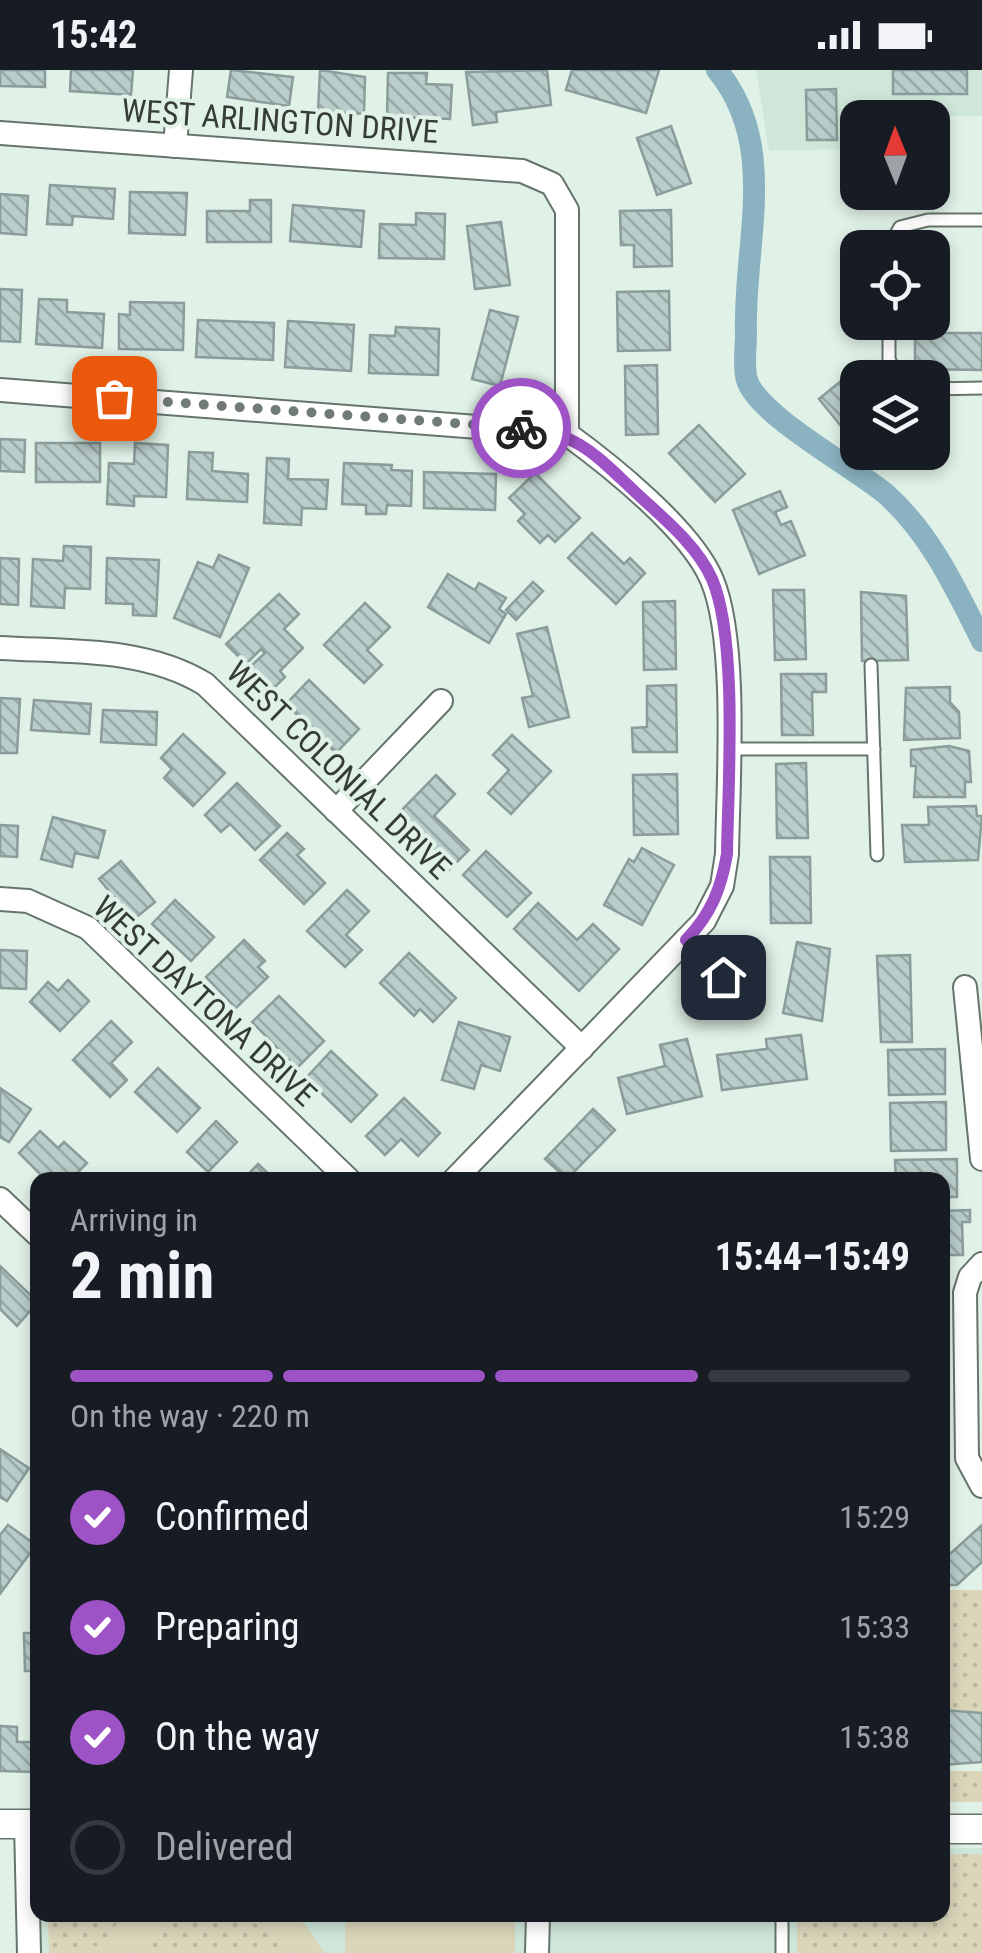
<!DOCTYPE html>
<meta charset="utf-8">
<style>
body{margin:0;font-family:"Roboto Condensed",sans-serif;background:#242831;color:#f1f3f6;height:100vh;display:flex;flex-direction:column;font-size:38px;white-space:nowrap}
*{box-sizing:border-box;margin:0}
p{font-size:32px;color:#9ea1a6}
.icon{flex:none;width:55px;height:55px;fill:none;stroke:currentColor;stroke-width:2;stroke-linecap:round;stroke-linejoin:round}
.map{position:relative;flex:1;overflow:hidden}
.drawer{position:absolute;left:30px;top:1102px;width:920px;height:750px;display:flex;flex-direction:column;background:#171b24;border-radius:20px;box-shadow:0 5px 15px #0003}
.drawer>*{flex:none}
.needle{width:65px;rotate:359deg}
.controls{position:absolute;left:840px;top:30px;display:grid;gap:20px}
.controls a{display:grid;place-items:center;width:110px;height:110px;border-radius:20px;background:#171b24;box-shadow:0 5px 15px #0003;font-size:50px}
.pin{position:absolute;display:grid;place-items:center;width:85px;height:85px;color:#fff;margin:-42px;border-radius:20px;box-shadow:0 5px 15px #0006}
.courier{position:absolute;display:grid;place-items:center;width:100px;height:100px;margin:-50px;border:8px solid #9d52c5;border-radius:50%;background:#fff;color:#222;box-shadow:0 2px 12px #0007}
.summary em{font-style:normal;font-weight:700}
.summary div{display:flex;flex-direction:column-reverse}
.summary{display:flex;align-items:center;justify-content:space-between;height:170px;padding:0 40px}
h1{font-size:65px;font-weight:700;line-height:75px}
.bar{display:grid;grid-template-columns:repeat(4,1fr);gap:15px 10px;align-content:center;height:120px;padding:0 40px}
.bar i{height:12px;border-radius:8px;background:#363941}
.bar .selected{background:#9d52c5}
.bar p{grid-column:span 4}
ol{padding:0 40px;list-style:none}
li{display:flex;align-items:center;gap:30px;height:110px}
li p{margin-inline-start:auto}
li .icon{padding:10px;border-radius:50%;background:#9d52c5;color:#fff;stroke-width:4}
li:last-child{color:#9ea1a6}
li i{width:55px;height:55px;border:5px solid #363941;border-radius:50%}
.status{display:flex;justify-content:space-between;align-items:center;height:70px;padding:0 50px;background:#171b24;direction:ltr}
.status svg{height:28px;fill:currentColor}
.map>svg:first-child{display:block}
.built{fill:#cfe7d9}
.grass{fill:url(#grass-dots)}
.garden{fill:#dbd6ba}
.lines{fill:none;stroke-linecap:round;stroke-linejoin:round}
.canal{stroke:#8bb2c0;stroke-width:22}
.building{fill:url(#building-back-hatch);stroke:#8a9d9b;stroke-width:2.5}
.service-casing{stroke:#66756c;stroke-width:15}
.minor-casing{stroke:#66756c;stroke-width:26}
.tertiary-casing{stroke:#66756c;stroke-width:31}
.service{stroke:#fff;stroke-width:11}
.minor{stroke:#fff;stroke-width:22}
.tertiary{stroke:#fff;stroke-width:28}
.done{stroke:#717b75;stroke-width:10;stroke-dasharray:0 18}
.route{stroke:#9d52c5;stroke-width:12}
.labels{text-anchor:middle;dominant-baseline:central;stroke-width:8;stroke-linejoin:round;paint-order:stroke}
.street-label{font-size:32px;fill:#353c38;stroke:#e0f1e7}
</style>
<div class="status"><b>15:42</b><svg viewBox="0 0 49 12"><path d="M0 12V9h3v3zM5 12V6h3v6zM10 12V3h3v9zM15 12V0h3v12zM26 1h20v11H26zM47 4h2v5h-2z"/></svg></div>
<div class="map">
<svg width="982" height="1883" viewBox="0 0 982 1883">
<defs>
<pattern id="grass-dots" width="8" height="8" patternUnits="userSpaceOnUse" patternTransform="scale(2.5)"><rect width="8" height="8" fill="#dbd6ba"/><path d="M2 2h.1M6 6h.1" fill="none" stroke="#bdb9a1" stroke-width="1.8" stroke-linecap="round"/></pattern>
<pattern id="building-back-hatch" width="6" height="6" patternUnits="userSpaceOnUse" patternTransform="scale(2.5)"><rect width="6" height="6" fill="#b9cdcb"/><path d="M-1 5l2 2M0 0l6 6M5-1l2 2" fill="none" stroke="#97a8a6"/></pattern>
</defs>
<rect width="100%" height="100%" fill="#e0f1e7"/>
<g class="built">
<path d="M756,0h226v46l-124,2 -6,2 1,29 -84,2z"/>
<path d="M943,1778h39v105h-943l-1,-38h904z"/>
</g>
<g class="grass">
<path d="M942,1520h40v123l-39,-3z"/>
<rect x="944" y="1701" width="38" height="31"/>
<path d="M943,1784h39v99h-185v-38h145z"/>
<path d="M48,1845h76l-25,32 -14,-2v8h-36z"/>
<path d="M181,1845c46,0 81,-2 110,38h-160l24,-25z"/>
</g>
<g class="garden">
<path d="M124,1845h57l-26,13 -24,25h-46v-8l14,2z"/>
<path d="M241,1845h57l27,38h-34l-24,-24z"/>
<path d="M346,1845h169v38h-170z"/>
</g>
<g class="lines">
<path class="canal" d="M717,0c63,76 26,174 29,264 0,13 -3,33 1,46 11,36 109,88 140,115 44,40 69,94 95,146"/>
</g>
<g class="building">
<path d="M0,0h45v17l-45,-1z"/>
<path d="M71,0h62l-2,25 -61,-4z"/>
<path d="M231,0l62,7 -4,29 -62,-9z"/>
<path d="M320,0l45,7 -1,37 -46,-3z"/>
<path d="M547,0l4,35 -55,7 1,10 -24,3 -7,-53z"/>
<path d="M572,0h87l-13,43 -80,-23z"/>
<rect x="893" y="0" width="74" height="24"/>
<path d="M388,3h39l-1,11 26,1 -2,34 -63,-2z"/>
<path d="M836,19l1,51h-30l-1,-50z"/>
<path d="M671,56l20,57 -34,12 -20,-57z"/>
<path d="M50,115l65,4 -2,30 -40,-3 -1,9 -25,-1z"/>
<path d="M130,122l57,1 -2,42 -56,-2z"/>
<path d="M0,124l28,2 -2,39 -26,-2z"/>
<path d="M250,130h21v42h-64v-31h43z"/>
<path d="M293,135l71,6 -3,36 -71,-6z"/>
<path d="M671,140l1,56 -38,1v-22h-13l-1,-34z"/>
<path d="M416,143l29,1 -1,45 -65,-1 1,-34 36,1z"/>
<path d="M501,152l9,63 -35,4 -8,-63z"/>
<path d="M0,219l22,1 -2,52 -20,-1z"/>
<path d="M669,221l1,59 -52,1 -1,-59z"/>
<path d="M39,229l28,1v12l37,2 -2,34 -66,-4z"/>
<path d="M130,232l54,1 -1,47 -64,-1v-35l11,1z"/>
<path d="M490,240l28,7 -18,69 -28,-7z"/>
<path d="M198,250l76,3 -1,37 -77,-3z"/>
<path d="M288,251l66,4 -3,46 -66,-4z"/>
<path d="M396,257l43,2 -1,46 -69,-2 1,-38 25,1z"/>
<path d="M915,263h67v37l-67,-1z"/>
<path d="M657,295l1,69 -32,1 -1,-69z"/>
<path d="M847,306l11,13v58l-39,-48z"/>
<path d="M699,355l46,49 -30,28 -46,-49z"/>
<path d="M0,369l25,1 -1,32 -24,-1z"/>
<rect x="36" y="373" width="64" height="39"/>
<path d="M135,373l33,2 -2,52 -32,-1v10l-27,-2 2,-41 25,1z"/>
<path d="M189,382l24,1 -1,18 36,3 -1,28 -60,-3z"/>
<path d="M267,388l22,1 -1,20 40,1 -2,29 -24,-1 -1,17 -37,-2z"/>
<path d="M344,393l48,2 -1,5 21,1 -1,35 -24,-1 -1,9h-20v-9l-24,-1z"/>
<path d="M424,402l72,2 -1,36 -71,-2z"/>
<path d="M535,403l45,45 -25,24 -7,-7 -8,8 -22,-22 7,-7 -16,-16z"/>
<path d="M780,421l7,16 -12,5 6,13 10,-4 14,34 -46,19 -26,-64z"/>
<path d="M592,463l32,31 6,-6 15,15 -29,31 -48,-46z"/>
<path d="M64,476l27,1 -1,42 -25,-1 -1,20 -33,-2 2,-47 30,2z"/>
<path d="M219,485l30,13 -29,69 -46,-19 24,-56 15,6z"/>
<path d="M0,488l19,1 -1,46 -18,-1z"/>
<path d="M107,488l52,2 -3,56 -23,-1v-11l-27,-1z"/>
<path d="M448,504l27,16 4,-7 27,15 -7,11 7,5 -17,29 -61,-36z"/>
<path d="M533,512l10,9 -27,29 -10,-10z"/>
<path d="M773,520h31l2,69 -31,1z"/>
<path d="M861,522l45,4 2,64 -46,1z"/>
<path d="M279,524l20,20 -15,15 19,19 -23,23 5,6 -14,14 -22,-23 16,-15 -4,-4 -15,15 -20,-20z"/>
<path d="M675,531l1,68 -32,1 -1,-68z"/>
<path d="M365,533l25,24 -23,23 15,15 -18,18 -40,-38z"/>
<path d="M547,557l22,90 -40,10 -7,-29 11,-2 -16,-62z"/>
<path d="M781,604h45v18h-14l1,43h-31z"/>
<path d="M309,610l50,49 -23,24 -50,-49z"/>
<path d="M676,615l1,67h-44l-1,-24 15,-1v-41z"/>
<path d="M950,617v15l9,10 1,26 -56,2 2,-52z"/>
<path d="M0,628l20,1 -3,54h-17z"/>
<path d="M34,630l57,4 -2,30 -58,-4z"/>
<path d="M103,640l54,2 -1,33 -55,-3z"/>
<path d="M183,664l42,39 -32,33 -29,-28 8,-9 -11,-11z"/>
<path d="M512,665l39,36 -40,43 -23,-21 21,-23 -16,-15z"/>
<path d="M949,676l20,5 2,31h-6v15h-51l2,-31h-5v-16z"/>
<path d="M806,693l2,75h-31l-1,-74z"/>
<path d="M677,704l1,60 -44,1 -1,-60z"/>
<path d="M436,705l19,19 -21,22 35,34 -20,20 -55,-52z"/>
<path d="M237,713l43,43 -25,24 -25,-26 -9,8 -16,-17z"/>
<path d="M976,736l1,10h5l-4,44 -73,2 -3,-37h27l-1,-18z"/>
<path d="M53,747l52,14 -7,27 -23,-5 -3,14 -31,-8z"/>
<path d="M0,755l18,1 -1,31 -17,-1z"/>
<path d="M287,763l17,16 -7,6 28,28 -21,21 -44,-44z"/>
<path d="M642,778l32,17 -32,60 -38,-20 25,-46 5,3z"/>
<path d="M486,781l45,42 -24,24 -44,-42z"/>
<path d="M770,787h40l1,66h-40z"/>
<path d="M121,791l34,41 -22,18 -34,-41z"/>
<path d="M347,820l22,21 -23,24 16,15 -17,17 -38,-36z"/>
<path d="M175,830l39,37 -23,24 -39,-37z"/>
<path d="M538,833l39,37 16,-16 26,25 -40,42 -65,-62z"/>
<path d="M244,870l21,21 -7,6 10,10 -32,31 -30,-31z"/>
<path d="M797,872l33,7 -8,72 -39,-8z"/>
<path d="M0,880l27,1 -1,38 -26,-1z"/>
<path d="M409,883l47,45 -23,24 -13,-13 -6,7 -34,-33z"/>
<path d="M910,885l2,87h-31l-4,-86z"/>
<path d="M68,910l21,21 -29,30 -30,-29 18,-20 10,9z"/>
<path d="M279,926l45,45 -27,27 -45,-46z"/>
<path d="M111,951l21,21 -21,21 16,17 -17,17 -37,-37z"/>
<path d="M459,952l51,15 -10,34 -19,-6 -7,24 -32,-9z"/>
<path d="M801,965l6,44 -85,11 -5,-35 50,-6 -1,-10z"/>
<path d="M687,969l15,57 -75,18 -9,-36 47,-12 -5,-21z"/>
<path d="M945,979v45l-56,1 -1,-45z"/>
<path d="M331,981l46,44 -26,27 -45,-44z"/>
<path d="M158,998l42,40 -23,24 -42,-40z"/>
<path d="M0,1018l31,21 -22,33 -9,-5z"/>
<path d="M404,1028l36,35 -22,23 -17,-17 -16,16 -19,-19z"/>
<path d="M946,1032v48l-55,1 -1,-48z"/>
<path d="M593,1039l22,21 -48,49 -22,-20z"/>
<path d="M216,1051l21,21 -29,30 -21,-20z"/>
<path d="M40,1061l18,17 6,-6 23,21 -17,17h-24l-27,-27z"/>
<path d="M957,1089v38h-15v-17h-46l-1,-20z"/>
<path d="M258,1094l17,16h-32z"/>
<path d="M970,1140v12h-8l1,33h-21v-44z"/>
<path d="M0,1196l38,36 -21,24 -17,-17z"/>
<path d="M0,1379l29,19 -22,33 -7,-4z"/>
<path d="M8,1455l28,20 -36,49v-59z"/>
<path d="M982,1455v37l-25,23h-15v-24z"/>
<path d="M24,1563h14v38h-13z"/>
<path d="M942,1640l40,3v49l-40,3z"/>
<path d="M0,1656l17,1v15h18v30l-35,-1z"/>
</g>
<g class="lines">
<g class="service-casing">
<g id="service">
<path d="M888,178l12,-21 28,-7h54"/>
<path d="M889,252v37l8,19"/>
<path d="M932,319l50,-1"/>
<path d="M871,595l6,190"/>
<path d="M728,679h146"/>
<path d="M782,1883v-38"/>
</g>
</g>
<g class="minor-casing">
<g id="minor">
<path d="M0,63l522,38 30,13 15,26v224c44,32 124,96 145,146 26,62 16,204 15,274l-5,32 -18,35 -250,259"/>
<path d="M175,76l6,-76"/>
<path d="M0,320l567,44"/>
<path d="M0,578c69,4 144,-1 205,36l377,364"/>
<path d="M336,741l105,-110"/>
<path d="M0,829l28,2 60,27 261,252"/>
<path d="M686,870l37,37"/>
<path d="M965,917l17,172"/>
<path d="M0,1129l38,36"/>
<path d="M982,1194l-12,13 -5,16 2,165 15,28"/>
<path d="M26,1754l3,129"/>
<path d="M537,1883l1,-38"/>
</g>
</g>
<g class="tertiary-casing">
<g id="tertiary">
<path d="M0,1754h38"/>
<path d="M942,1759h40"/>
</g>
</g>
<use href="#service" class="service"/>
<use href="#minor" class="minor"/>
<use href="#tertiary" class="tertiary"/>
</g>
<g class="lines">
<path class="done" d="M114,328l407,30"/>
<path class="route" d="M521,358c54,4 73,25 110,60 28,27 65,55 81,91 26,60 16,206 15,275 -6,35 -16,60 -41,86l37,37"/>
</g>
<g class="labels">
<g class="street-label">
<text transform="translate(280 51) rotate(4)">WEST ARLINGTON DRIVE</text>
<text transform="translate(339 700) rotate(44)">WEST COLONIAL DRIVE</text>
<text transform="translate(205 931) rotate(43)">WEST DAYTONA DRIVE</text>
</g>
</g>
</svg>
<div class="controls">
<a><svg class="needle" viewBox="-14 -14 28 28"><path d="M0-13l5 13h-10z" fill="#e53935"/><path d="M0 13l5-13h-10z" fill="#9ea1a6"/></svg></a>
<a><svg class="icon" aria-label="locate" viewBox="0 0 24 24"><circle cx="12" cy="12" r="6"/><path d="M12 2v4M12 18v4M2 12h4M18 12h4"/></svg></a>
<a><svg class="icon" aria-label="layers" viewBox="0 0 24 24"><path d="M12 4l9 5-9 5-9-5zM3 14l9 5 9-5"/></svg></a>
</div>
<div class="pin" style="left:114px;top:328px;background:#ea580c"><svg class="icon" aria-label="bag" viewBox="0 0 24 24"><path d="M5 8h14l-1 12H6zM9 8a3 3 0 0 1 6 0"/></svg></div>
<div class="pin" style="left:723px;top:907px;background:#1f2937"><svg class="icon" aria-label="home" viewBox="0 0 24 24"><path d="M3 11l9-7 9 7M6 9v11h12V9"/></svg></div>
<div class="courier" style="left:521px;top:358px"><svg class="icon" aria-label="bike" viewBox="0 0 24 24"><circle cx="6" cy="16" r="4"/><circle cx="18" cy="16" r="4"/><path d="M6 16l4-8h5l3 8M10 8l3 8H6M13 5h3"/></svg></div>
<section class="drawer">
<div class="summary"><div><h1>2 min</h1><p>Arriving in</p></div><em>15:44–15:49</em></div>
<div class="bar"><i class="selected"></i><i class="selected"></i><i class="selected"></i><i></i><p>On the way · 220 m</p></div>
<ol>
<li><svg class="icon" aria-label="check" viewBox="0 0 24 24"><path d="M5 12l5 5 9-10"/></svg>Confirmed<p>15:29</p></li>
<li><svg class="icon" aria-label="check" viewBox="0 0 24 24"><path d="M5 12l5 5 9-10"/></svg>Preparing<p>15:33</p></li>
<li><svg class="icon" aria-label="check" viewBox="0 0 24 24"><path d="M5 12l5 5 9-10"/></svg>On the way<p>15:38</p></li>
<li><i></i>Delivered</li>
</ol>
</section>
</div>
